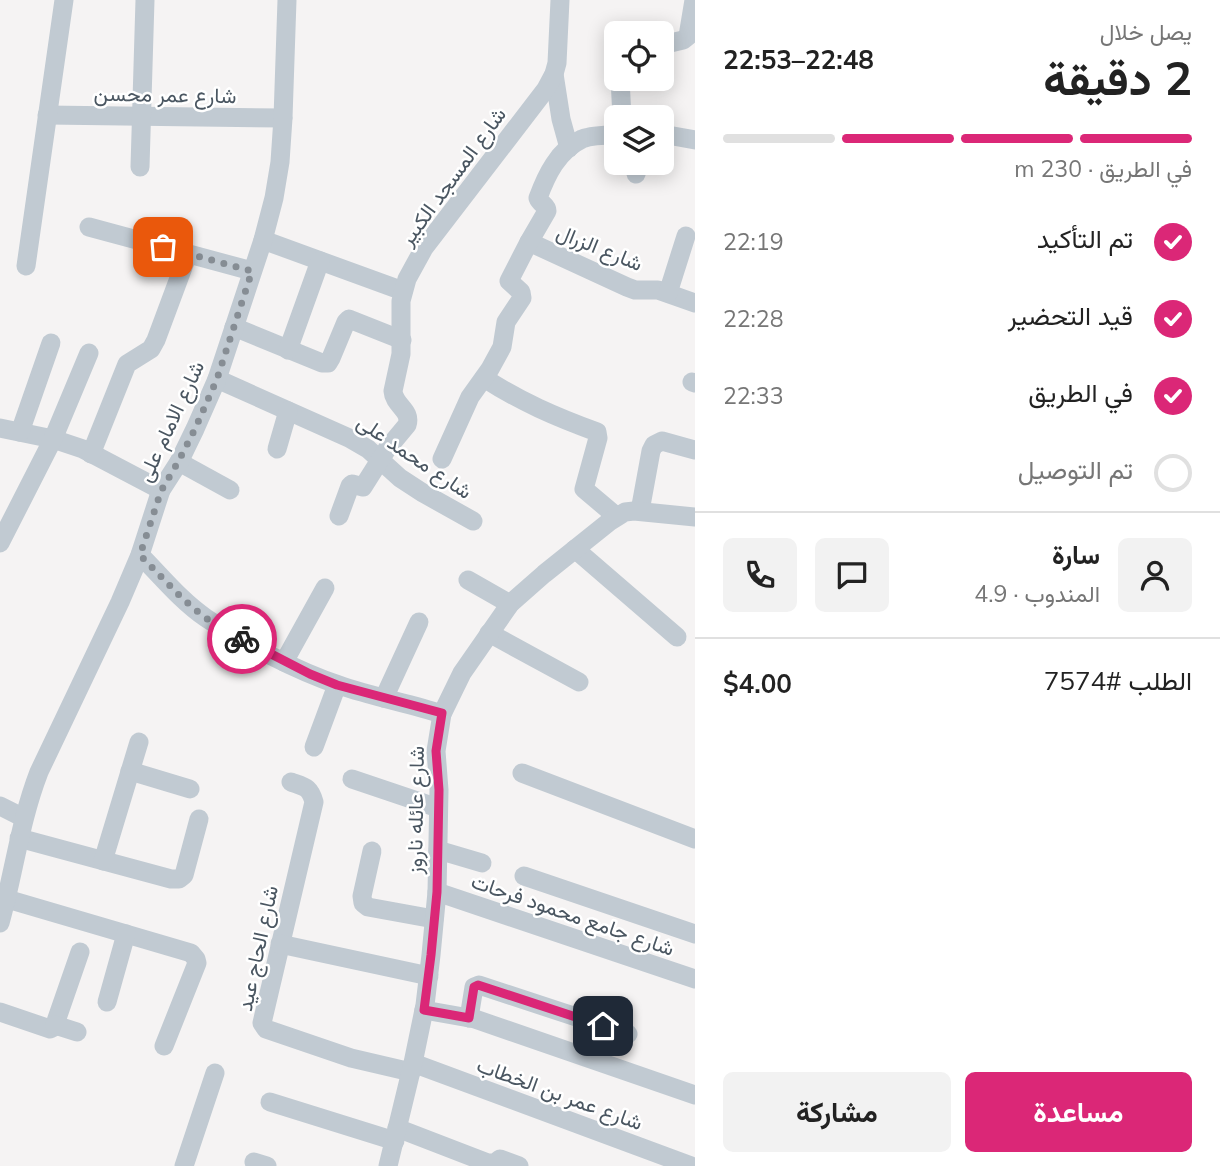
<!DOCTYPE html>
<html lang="ar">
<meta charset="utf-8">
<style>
body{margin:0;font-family:Mulish,Vazirmatn,sans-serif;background:#f2f2f2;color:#222;direction:rtl;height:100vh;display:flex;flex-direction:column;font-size:26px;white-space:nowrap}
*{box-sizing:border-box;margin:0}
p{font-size:23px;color:#767676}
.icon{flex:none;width:38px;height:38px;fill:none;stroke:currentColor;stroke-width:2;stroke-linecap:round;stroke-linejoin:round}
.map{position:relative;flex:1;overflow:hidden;direction:ltr}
.drawer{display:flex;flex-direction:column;background:#fff;width:525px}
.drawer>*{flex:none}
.controls{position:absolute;left:604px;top:21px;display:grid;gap:14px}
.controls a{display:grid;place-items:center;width:70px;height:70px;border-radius:10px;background:#fff;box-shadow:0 4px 18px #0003;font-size:35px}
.pin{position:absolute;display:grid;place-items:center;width:60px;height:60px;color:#fff;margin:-30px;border-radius:14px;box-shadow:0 4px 10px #0006}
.courier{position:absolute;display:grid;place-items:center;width:70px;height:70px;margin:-35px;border:5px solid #db2777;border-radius:50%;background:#fff;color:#222;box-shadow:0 2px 9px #0007}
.headline em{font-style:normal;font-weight:700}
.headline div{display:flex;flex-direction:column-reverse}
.headline{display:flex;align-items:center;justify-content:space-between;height:119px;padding:0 28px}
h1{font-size:46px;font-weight:700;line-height:52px}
.bar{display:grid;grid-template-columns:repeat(4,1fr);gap:10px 7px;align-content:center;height:84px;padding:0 28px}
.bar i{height:9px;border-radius:5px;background:#e0e0e0}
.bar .active{background:#db2777}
.bar p{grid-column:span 4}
.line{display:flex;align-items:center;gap:18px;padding:0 28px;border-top:2px solid #e0e0e0}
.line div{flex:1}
.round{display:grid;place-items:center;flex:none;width:74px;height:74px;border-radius:10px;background:#f2f2f2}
ol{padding:0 28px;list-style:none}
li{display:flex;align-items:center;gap:21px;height:77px}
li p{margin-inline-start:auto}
li .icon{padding:7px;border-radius:50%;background:#db2777;color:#fff;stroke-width:4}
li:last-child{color:#767676}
li i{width:38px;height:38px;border:4px solid #e0e0e0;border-radius:50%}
.primary-button{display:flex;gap:14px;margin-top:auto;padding:14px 28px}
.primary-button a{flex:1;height:80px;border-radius:10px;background:#db2777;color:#fff;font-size:28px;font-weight:700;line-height:80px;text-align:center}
.primary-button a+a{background:#f2f2f2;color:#222}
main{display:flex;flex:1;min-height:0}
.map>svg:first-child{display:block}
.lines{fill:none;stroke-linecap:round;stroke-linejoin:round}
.street{stroke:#c1cad2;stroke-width:19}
.done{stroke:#868d94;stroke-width:7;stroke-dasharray:0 12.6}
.route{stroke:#db2777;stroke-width:9}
.labels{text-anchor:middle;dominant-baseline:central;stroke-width:5;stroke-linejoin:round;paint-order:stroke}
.street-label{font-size:21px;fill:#4a5661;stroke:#fff}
</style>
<main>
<section class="drawer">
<div class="headline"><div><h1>2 دقيقة</h1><p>يصل خلال</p></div><em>22:48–22:53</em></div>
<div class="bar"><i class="active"></i><i class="active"></i><i class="active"></i><i></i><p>في الطريق · 230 m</p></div>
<ol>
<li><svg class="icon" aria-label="check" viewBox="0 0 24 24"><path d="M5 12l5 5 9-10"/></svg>تم التأكيد<p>22:19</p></li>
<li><svg class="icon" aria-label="check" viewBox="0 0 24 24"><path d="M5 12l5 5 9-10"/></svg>قيد التحضير<p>22:28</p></li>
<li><svg class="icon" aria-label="check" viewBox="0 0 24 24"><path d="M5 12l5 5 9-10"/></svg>في الطريق<p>22:33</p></li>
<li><i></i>تم التوصيل</li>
</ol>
<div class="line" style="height:126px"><a class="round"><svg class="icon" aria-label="person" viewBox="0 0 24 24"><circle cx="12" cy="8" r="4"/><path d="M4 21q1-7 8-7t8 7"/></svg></a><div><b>سارة</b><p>المندوب · 4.9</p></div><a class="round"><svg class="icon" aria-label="chat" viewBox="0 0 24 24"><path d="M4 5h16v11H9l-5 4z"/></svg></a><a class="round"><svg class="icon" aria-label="phone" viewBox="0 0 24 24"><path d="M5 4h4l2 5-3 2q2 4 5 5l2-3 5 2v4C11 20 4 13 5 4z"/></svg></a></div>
<div class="line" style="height:91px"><div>الطلب #7574</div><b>$4.00</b></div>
<div class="primary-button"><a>مساعدة</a><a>مشاركة</a></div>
</section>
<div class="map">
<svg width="695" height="1166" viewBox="0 0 695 1166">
<rect width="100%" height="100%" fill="#f5f3f3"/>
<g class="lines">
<g class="street">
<path d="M662,45l21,-5 5,-4 6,-36"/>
<path d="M554,74l7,45 8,29"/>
<path d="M620,79l2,38"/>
<path d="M47,115l236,3"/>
<path d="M662,134l33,6"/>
<path d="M140,167l5,-167"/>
<path d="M636,174l3,-11"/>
<path d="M89,227l163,44"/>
<path d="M263,240l140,51"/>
<path d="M529,242l98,45 8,3h23l37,13"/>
<path d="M26,266l38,-266"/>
<path d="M668,293l18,-57"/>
<path d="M234,327l88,36h6l3,-5 15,-36 3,-3 53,21"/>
<path d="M288,350l32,-89"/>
<path d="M484,378c37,24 72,39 113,54l1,6 -14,51 32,27"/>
<path d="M217,379l132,59 19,11 32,29 23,15 50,28"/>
<path d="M692,382l3,1"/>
<path d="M0,428l53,11 30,10 78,41"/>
<path d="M20,432l31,-89"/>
<path d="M277,449l11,-38"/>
<path d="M91,454l36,-90 24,-15 5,-9 32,-86"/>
<path d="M442,459l28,-62 20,-28 12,-22 4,-25 16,-24 -1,-6 -12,-11 20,-39 18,-31c0,-6 -7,-7 -9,-13 8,-22 20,-48 44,-59 10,-4 23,-4 34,-4"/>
<path d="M179,462l51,28"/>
<path d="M640,511l11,-60 3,-6 8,-4 33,9"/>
<path d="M339,516l11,-30 2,-2 11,3 24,-38 20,-24c5,-15 -13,-19 -14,-34l8,-37v-53l6,-22 17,-31 122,-159 8,-15 3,-11 3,-63"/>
<path d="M0,543l53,-104 36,-86"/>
<path d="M575,549l102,88"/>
<path d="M140,555c21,21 41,46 66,63 37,25 91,53 133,67 34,12 69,18 103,29"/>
<path d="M468,580l42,24"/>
<path d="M489,633l90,49"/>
<path d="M284,662l41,-74"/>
<path d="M384,698l35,-76"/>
<path d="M314,747l23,-62"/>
<path d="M130,771l60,18"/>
<path d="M522,773l173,66"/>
<path d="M352,779l86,29"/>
<path d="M291,782c14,5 19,5 23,20l-52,221 4,6 85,29 60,14"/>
<path d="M0,806l24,12"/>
<path d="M19,838l152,41h8l5,-4 15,-56"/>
<path d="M438,850l44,13"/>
<path d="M372,851l-10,45 1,7 5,4 66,12"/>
<path d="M103,861l36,-119"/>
<path d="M524,876l171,58"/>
<path d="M437,892l258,87"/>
<path d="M7,899l184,54 5,6 1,4 -33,83"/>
<path d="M0,923c14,-50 20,-102 39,-151l81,-170 20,-47 21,-65 18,-28 16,-33 22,-50 46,-139 11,-42 6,-36 3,-44 4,-118"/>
<path d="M280,944l149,32"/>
<path d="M107,1002l19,-68"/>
<path d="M424,1010l51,9 220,76"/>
<path d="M0,1012l50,17 4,-2 26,-75"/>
<path d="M469,1018l5,-31 5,-2 149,49"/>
<path d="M55,1025l22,7"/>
<path d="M413,1063l278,103"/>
<path d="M270,1102l125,39"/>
<path d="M397,1128l91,35h7l5,-4 19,7"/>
<path d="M254,1162l13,4"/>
<path d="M184,1166l31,-93"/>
<path d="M388,1166l25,-103 12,-58 6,-50 6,-63 2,-102 -3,-39 6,-37 20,-41 48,-69 34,-30 65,-52 16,-10 9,-1 61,6"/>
</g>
</g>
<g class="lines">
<path class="done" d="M163,247l89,24 -35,108 -22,50 -17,33 -17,29 -21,64 42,43 22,19 38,22"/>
<path class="route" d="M242,639l68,35 27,11 105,28 -6,38 3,39 -2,102 -6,63 -7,55 45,8 5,-31 4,-2 125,41"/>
</g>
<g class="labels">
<g class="street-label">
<text transform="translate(165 94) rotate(1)">شارع عمر محسن</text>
<text transform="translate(452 176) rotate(-54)">شارع المسجد الكبير</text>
<text transform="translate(600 247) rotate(22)">شارع الزرال</text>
<text transform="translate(170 421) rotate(-65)">شارع الامام على</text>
<text transform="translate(415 456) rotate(34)">شارع محمد على</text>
<text transform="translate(415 810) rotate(-89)">شارع عائله ناروز</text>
<text transform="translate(573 914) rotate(19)">شارع جامع محمود فرحات</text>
<text transform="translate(257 948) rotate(-78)">شارع الحاج عيد</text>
<text transform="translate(560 1093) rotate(20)">شارع عمر بن الخطاب</text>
</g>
</g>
</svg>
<div class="controls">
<a><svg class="icon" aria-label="locate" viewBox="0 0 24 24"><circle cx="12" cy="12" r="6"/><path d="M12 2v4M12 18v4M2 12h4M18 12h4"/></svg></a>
<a><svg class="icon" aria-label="layers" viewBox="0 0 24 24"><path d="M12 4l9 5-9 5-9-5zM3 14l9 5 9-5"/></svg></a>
</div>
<div class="pin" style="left:163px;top:247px;background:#ea580c"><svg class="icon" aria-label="bag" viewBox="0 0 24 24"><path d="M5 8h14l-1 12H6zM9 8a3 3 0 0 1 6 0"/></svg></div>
<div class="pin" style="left:603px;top:1026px;background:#1f2937"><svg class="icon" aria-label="home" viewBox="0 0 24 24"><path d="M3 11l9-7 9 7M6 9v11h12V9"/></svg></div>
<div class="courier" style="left:242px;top:639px"><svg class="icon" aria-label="bike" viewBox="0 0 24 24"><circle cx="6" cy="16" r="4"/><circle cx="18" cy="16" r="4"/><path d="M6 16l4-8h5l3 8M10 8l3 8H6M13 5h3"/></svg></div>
</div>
</main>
